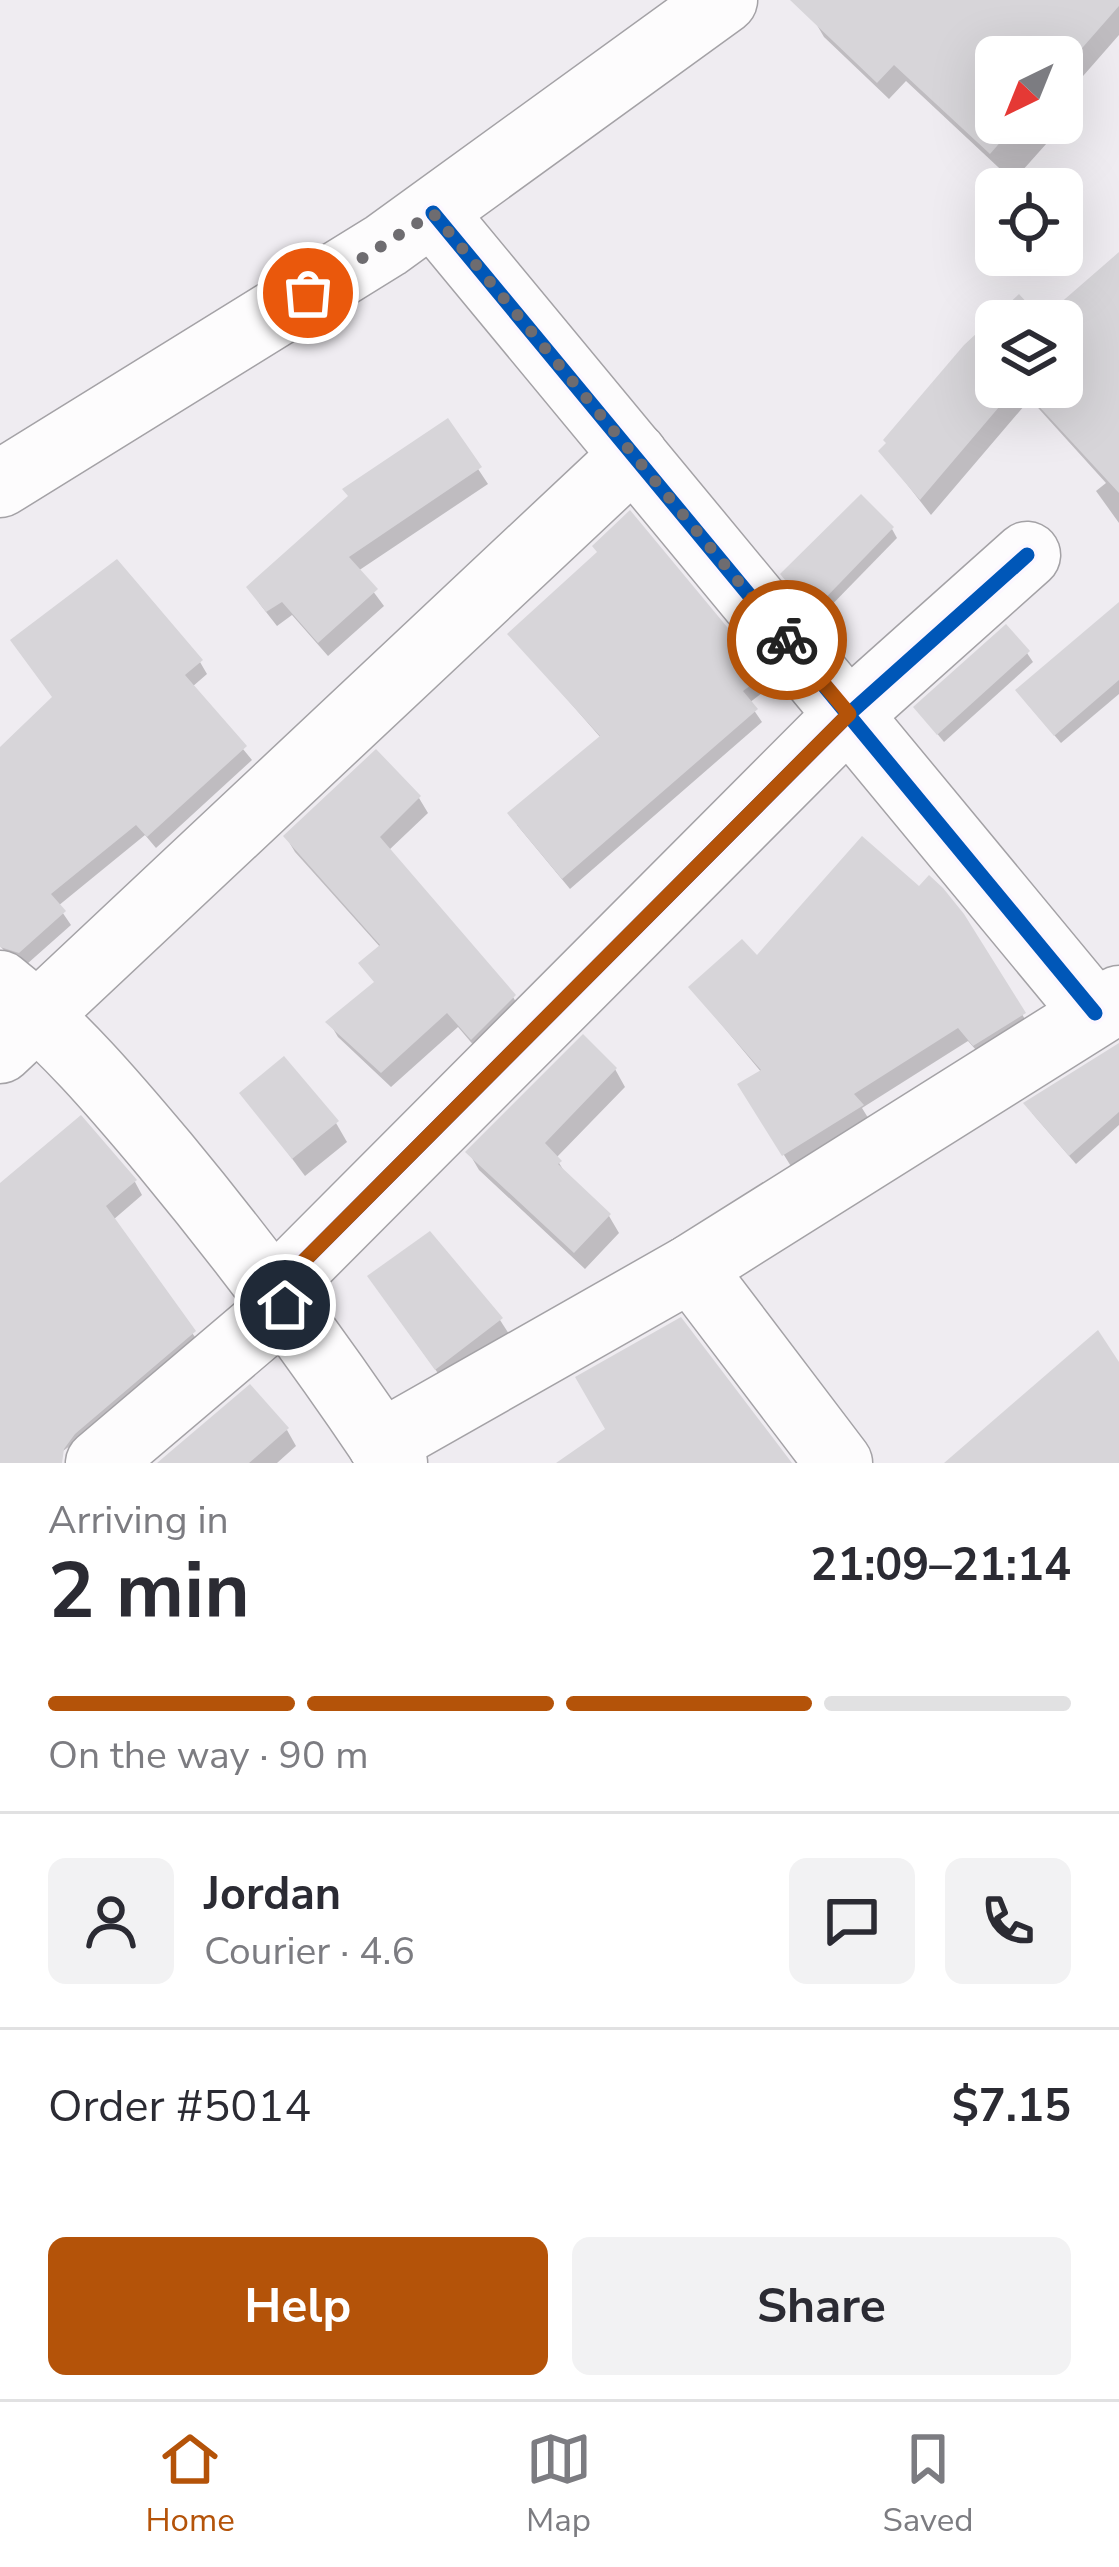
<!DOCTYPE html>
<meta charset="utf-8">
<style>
body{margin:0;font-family:"Nunito Sans",sans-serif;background:#f2f2f3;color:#2b2b33;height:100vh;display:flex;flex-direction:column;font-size:45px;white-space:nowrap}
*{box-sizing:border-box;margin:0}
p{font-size:39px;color:#7c7c81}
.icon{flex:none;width:66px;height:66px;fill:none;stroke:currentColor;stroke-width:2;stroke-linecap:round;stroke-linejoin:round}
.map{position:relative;height:1463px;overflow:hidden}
.side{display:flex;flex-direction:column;background:#fff;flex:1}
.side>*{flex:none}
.needle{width:78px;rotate:223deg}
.tools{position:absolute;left:975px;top:36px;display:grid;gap:24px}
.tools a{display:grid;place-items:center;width:108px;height:108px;border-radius:18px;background:#fff;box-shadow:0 12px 48px #0002;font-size:60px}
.pin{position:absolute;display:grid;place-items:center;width:102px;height:102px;color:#fff;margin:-51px;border:6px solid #fff;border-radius:50%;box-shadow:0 3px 12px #0007}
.courier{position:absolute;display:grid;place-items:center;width:120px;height:120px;margin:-60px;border:9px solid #b45309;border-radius:50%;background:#fff;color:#222;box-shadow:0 3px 15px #0007}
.headline em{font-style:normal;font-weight:700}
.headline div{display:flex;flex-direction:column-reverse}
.headline{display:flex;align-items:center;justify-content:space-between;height:204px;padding:0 48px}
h1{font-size:78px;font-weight:700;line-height:90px}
.bar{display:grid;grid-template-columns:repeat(4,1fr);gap:18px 12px;align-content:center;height:144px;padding:0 48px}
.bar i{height:15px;border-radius:9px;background:#e1e1e2}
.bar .selected{background:#b45309}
.bar p{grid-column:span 4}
.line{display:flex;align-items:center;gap:30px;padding:0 48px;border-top:3px solid #e1e1e2}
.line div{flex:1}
.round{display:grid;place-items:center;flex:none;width:126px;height:126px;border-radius:18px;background:#f2f2f3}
.cta{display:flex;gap:24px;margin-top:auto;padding:24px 48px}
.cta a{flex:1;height:138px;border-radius:18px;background:#b45309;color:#fff;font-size:48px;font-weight:700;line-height:138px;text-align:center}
.cta a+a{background:#f2f2f3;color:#2b2b33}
.dock{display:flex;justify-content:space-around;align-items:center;height:168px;border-top:3px solid #e1e1e2;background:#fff;font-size:33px;color:#7c7c81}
.dock a{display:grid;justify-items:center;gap:6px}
.dock .selected{color:#b45309}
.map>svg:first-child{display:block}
.shadow{fill:#0003}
.building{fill:#d7d5d9}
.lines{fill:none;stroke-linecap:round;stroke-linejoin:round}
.minor-casing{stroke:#a4a2a6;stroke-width:69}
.minor{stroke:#fdfcfd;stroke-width:66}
.cycleway-casing{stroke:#fcf7ff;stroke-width:22}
.cycleway{stroke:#0057b8;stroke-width:15}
.done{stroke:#6e6c70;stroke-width:12;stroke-dasharray:0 21.6}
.route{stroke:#b45309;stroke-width:15}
</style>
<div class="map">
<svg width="1119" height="1463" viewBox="0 0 1119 1463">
<rect width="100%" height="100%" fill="#efecf1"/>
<g class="shadow">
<path d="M833,0h286v35l-57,65v-43h-66v66h46l-3,4 8,16 -34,38 -107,-100 -17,18 -65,-62 -10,-17z"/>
<path d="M1119,256v267l-23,-32 10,-8 -76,-84 -99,116 -50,-64 85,-104 53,-48 21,22h-44v66h66v-66h-19z"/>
<path d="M447,422l41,62 -130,87 26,35 -56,50 -36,-41 -15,11 -18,-23z"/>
<path d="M892,529l5,9 -79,81 -29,-35z"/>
<path d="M600,553l163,123 7,11 -21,16 13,19 -192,167 -53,-64 84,-87 -90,-103z"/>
<path d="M1119,606v88l-58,49 -37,-43z"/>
<path d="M1027,653l6,9 -89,80 -28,-34z"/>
<path d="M200,662l7,12 -15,13 60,73 -96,88 -11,-13 -87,71 13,19 -44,39 -15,-5 -12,-13v-195z"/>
<path d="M419,798l9,15 -40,38 125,146 9,15 -41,42 -23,-27 -67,60 -53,-50 -9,-15 47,-38 -14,-20 19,-16 -86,-96 -9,-15z"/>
<path d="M919,890l43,26 69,113 -47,30 -16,-18 -106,67 8,13 -78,47 -51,-83 21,-12 -71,-85z"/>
<path d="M1119,1051v74l-43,39 -44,-51z"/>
<path d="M615,1069l10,18 -69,71 13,21 40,37 10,17 -34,36 -106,-99 -10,-17z"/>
<path d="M243,1093l93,30 11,19 -42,34z"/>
<path d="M135,1182l7,13 -29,25 89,127 -155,116h-47v-276z"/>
<path d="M379,1291l121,29 9,14 -64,49z"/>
<path d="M287,1430l9,16 -19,17h-115z"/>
</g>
<g class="building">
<path d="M790,0h329v6l-57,65v-14h-66v66h21l-27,31 -96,-89 -17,18z"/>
<path d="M1119,252v241l-98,-106h41v-66h-66v66h20l-96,113 -42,-49 8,-8 -3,-3 81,-95 55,-51 23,25z"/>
<path d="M448,418l34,49 -133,90 29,32 -60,54 -36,-41 -16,10 -20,-25 102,-91 -6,-7z"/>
<path d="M861,494l33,33 -82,85 -32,-38z"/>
<path d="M630,510l136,164 -23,17 15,18 -196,170 -55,-66 93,-77 -93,-102 90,-82 -5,-6z"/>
<path d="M117,559l86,101 -18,15 62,71 -100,91 -11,-12 -85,69 15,17 -47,42 -19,-6v-200l52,-50 -42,-57z"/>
<path d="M1119,602v78l-65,56 -39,-46z"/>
<path d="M1006,624l24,27 -93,84 -24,-28z"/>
<path d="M376,749l45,47 -41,41 136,158 -45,45 -24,-27 -66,60 -56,-51 49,-40 -16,-19 22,-18 -97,-109z"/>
<path d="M862,836l57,50 10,-11 14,13 21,26 62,99 -53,33 -15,-18 -104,66 10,11 -82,51 -45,-72 24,-14 -73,-83 54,-48 15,16z"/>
<path d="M583,1034l34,34 -72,75 17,18 -4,3 53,50 -37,39 -109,-101z"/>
<path d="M1119,1043v69l-50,44 -46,-53z"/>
<path d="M284,1056l55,65 -47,38 -53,-66z"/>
<path d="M81,1115l56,65 -31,26 90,125 -121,103 -11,15 -2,14h-62v-280z"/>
<path d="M430,1231l73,87 -68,52 -68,-94z"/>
<path d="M681,1317l111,146h-236l49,-34 -30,-52z"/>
<path d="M1098,1330l21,32v101h-175z"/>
<path d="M250,1384l39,44 -40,35h-92z"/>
</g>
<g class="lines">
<g class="minor-casing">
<g id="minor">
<path d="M433,213l662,800"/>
<path d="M0,484l386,-239 338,-245"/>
<path d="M0,984c63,50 113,109 165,171 82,99 158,201 229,308"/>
<path d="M0,1050l634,-595"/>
<path d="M691,1268l148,195"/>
<path d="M274,1291l575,-577 178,-159"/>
<path d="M381,1444l310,-176 428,-269"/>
<path d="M99,1463l186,-158"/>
</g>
</g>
<use href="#minor" class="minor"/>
<g class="cycleway-casing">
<g id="cycleway">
<path d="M433,213l662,800"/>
<path d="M274,1291l575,-577 178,-159"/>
</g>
</g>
<use href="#cycleway" class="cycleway"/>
</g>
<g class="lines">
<path class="done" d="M308,293l125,-80 354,427"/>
<path class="route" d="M285,1305l-11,-14 575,-577 -62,-74"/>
</g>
</svg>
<div class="tools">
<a><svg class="needle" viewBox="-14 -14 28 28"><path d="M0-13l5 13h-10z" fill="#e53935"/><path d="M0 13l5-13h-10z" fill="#7c7c81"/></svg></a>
<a><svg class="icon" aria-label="locate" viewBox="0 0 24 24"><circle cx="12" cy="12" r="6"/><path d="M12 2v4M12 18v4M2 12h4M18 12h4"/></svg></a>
<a><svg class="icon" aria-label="layers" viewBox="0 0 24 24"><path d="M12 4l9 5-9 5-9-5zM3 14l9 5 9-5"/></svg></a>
</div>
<div class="pin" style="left:308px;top:293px;background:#ea580c"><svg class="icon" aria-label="bag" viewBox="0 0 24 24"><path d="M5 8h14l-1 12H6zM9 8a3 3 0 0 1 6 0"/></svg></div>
<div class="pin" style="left:285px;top:1305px;background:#1f2937"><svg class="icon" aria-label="home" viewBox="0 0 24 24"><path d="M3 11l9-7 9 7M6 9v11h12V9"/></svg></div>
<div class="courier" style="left:787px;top:640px"><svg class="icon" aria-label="bike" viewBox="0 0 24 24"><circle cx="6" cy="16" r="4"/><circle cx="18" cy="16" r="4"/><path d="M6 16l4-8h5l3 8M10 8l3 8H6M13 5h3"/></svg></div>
</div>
<section class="side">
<div class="headline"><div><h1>2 min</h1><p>Arriving in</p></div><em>21:09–21:14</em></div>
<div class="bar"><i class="selected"></i><i class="selected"></i><i class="selected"></i><i></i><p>On the way · 90 m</p></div>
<div class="line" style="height:216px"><a class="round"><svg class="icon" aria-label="person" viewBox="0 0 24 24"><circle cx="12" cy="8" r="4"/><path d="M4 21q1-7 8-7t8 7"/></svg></a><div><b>Jordan</b><p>Courier · 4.6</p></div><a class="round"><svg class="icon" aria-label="chat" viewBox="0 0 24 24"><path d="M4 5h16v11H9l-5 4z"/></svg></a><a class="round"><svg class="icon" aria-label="phone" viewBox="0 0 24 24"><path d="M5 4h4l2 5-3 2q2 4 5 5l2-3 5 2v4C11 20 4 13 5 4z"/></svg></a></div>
<div class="line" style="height:156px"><div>Order #5014</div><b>$7.15</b></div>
<div class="cta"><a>Help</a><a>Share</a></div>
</section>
<nav class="dock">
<a class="selected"><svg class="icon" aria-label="home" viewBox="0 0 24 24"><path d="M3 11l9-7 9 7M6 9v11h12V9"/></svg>Home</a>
<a><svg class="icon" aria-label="map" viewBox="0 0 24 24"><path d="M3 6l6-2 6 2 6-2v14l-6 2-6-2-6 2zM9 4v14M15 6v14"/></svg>Map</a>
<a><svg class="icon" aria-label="saved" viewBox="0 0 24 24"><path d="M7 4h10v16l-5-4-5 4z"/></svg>Saved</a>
</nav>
